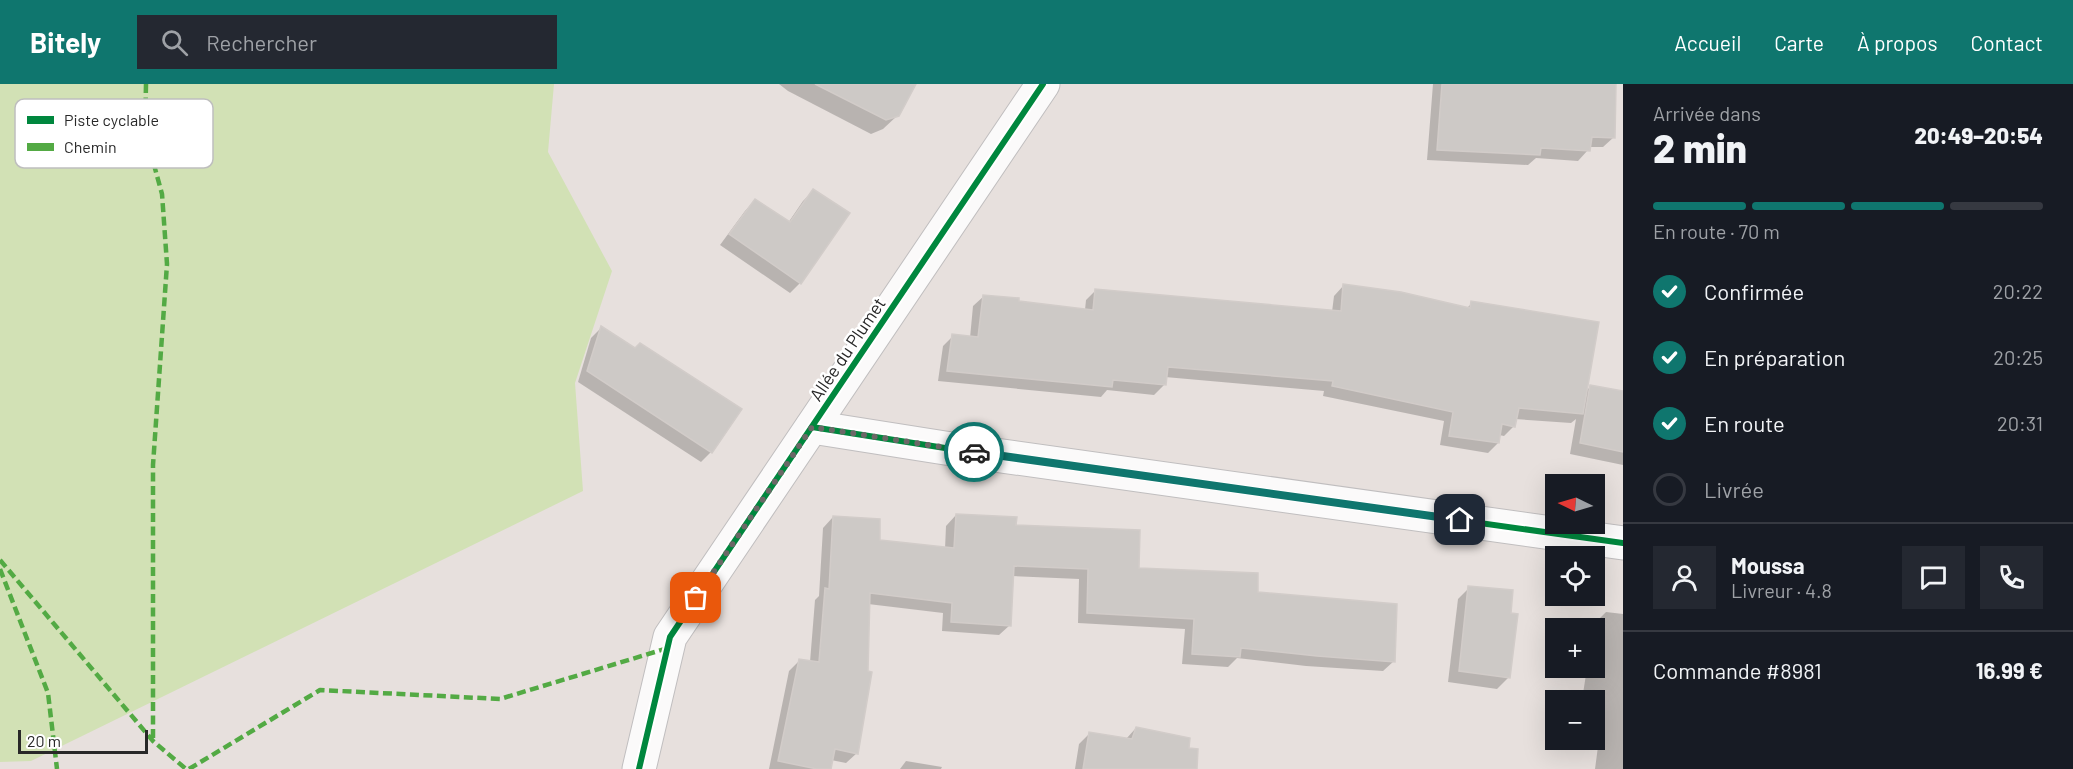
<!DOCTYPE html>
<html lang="fr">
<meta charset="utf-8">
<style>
body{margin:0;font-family:Barlow,sans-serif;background:#242831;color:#f1f3f6;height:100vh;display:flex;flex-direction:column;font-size:22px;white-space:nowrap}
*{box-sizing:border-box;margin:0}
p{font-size:20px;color:#9ea1a6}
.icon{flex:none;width:33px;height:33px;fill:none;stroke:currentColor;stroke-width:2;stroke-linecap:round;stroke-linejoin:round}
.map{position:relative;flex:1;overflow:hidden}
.sheet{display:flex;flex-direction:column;background:#171b24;width:450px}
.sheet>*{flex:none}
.needle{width:39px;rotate:275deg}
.controls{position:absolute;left:1545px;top:390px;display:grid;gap:12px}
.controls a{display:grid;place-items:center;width:60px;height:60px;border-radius:0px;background:#171b24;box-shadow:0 6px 24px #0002;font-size:30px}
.scale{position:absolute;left:18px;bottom:15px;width:130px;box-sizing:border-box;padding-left:6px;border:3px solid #282828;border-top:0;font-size:16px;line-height:21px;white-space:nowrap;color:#282828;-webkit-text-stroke:4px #fff;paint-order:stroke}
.pin{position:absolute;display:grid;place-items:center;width:51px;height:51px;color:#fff;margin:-26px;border-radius:12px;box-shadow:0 3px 9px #0006}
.courier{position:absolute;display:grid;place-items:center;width:60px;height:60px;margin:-30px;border:4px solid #0f766e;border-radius:50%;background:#fff;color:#222;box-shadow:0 2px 8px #0007}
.overview em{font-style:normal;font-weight:800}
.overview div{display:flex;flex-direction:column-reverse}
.overview{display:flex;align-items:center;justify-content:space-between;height:102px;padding:0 30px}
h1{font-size:39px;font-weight:800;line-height:45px}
.bar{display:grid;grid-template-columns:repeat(4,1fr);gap:9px 6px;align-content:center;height:72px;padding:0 30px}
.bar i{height:8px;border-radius:4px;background:#363941}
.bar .on{background:#0f766e}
.bar p{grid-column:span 4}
.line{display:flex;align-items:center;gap:15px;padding:0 30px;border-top:2px solid #363941}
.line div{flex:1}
.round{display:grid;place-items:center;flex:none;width:63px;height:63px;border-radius:0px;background:#242831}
ol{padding:0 30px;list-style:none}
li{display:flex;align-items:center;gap:18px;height:66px}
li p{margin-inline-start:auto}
li .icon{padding:6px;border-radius:50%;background:#0f766e;color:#fff;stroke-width:4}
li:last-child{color:#9ea1a6}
li i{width:33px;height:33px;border:3px solid #363941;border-radius:50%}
header{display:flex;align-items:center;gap:36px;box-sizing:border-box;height:84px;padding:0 30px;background:#0f766e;color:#fff}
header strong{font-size:28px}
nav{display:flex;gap:33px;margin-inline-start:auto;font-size:21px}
.search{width:420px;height:54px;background:#242831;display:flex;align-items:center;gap:15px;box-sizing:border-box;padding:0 21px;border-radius:0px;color:#9ea1a6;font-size:22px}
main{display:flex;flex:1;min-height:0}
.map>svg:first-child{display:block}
.green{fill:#d2e1b5}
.shadow{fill:#0003}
.building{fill:#cdc9c6;stroke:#d2ccc9;stroke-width:1.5}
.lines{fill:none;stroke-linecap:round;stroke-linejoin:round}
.minor-casing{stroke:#c0bebf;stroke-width:35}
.tertiary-casing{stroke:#c0bebf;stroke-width:35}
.minor{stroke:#fbfafa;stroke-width:33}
.tertiary{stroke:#fbfafa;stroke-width:33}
.quiet{stroke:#53aa44;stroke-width:4.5;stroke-dasharray:9 4.5;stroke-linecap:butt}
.cycleway-casing{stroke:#fff;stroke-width:10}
.cycleway{stroke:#00873e;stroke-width:6}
.done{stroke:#6b6867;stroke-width:6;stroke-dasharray:0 10.8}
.route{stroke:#0f766e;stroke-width:8}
.labels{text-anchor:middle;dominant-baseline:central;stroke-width:5;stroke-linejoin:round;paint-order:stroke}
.street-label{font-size:18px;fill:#282828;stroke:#fff}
.key{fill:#fff;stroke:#bebebe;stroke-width:1.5}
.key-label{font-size:16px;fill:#282828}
</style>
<header>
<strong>Bitely</strong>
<div class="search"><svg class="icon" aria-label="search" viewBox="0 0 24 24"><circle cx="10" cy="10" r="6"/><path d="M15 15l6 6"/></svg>Rechercher</div>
<nav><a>Accueil</a><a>Carte</a><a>À propos</a><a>Contact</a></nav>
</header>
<main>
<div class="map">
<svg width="1623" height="685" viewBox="0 0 1623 685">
<rect width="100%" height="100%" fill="#e7e0dd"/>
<path class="green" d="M0,0h554l-6,68 64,119 -37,112 8,108 -552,270 -31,1z"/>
<g class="shadow">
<path d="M779,0h125l-6,31 -15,14 -12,5 -83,-43z"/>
<path d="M1433,0h181v53l-11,10h-14l-1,3 -10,11 -42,-3 -8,7 -101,-5z"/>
<path d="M813,107l-13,92 -10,10 -70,-48 25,-34 10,-11 33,23 15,-22z"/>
<path d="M1344,201l122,24 6,-6 113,89 5,-5 33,6v72l-53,-11 6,-35 -5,4 -56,-4 -1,7 -10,10 -5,-1 -1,8 -10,10 -48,-8 4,-24 -121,-25 1,-5 -159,-14 -1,8 -10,10 -47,-5 -6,7 -163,-16 5,-35 10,-10 17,2 3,-32 11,-10 101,14 1,-10 10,-10 236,22 2,-16z"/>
<path d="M601,244l110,124 -10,10 -123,-80 13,-44z"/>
<path d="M956,431l59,11 122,43 119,25 138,67 -11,10 -77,-5 -69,-8 -9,9 -46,-3 3,-35 -107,-6 1,-44 -67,-3 -2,49 -11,10 -57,-4 1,-18 -75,-9 -11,149 -11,10 -15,-3 -1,9h-61l20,-98 11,-11 10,2 5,-62 4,-4 4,-68 10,-11 45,24 67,8 1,-23z"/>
<path d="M1469,504l40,89 -12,12 -49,-7 10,-83z"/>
<path d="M1606,528l17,2v155h-28l4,-30 -5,-1v-38h-12l5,-32h7l-1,-43z"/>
<path d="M1136,644l47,41h-108l4,-25 11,-11 36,6z"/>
<path d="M906,677l36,6 -1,2h-41z"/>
</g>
<g class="building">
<path d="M815,0h101l-17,32 -13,4z"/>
<path d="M1442,0h174l-1,54 -23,-1 -2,14 -49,-3 -1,7 -103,-5z"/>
<path d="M813,105l37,24 -49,71 -72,-50 26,-35 35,23z"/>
<path d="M1343,200l58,8 69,16 1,-7 128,21 -16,92 -64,-6 -4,19 -13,-3 -3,19 -50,-7 4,-24 -121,-26 1,-5 -165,-14 -2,18 -53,-5 -1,7 -165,-16 5,-37 26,3 5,-42 36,3v3l74,9 2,-21 246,22z"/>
<path d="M601,242l34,22 5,-5 102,66 -30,44 -125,-82z"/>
<path d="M1590,301l33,6v61l-43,-9z"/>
<path d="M956,430l61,3 -1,8 124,5 -1,38 119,5v19l139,12 -2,58 -78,-6 -76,-8 -1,9 -48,-3 2,-35 -107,-6 1,-44 -74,-3 -3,60 -60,-4 1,-19 -82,-10 -2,78 4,1 -14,82 -23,-5 -4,20h-14l-39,-8 21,-102 20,3 6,-74 4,1 4,-73 47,3v21l74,8z"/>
<path d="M1468,502l45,4 -2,23 7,1 -8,64 -51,-7z"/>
<path d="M1136,643l54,11 -1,10 9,1 -1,20h-114l6,-37 43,7z"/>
</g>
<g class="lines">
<g class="minor-casing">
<path id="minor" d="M812,343l133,21 678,95"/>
</g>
<g class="tertiary-casing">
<path id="tertiary" d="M639,685l31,-132 373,-553"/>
</g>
<use href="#minor" class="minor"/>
<use href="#tertiary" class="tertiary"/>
<g class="quiet">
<path d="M146,0l-1,48 17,62 5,70 -14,201v276"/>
<path d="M0,476l153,181 33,28"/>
<path d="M0,485l48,124 9,76"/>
<path d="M189,685l131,-79 180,9 168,-51"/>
</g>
<g class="cycleway-casing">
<g id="cycleway">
<path d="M812,343l133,21 678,95"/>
<path d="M639,685l31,-132 373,-553"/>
</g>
</g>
<use href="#cycleway" class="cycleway"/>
</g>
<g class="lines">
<path class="done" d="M696,514l116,-171 162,25"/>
<path class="route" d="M974,368l486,68"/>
</g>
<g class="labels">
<g class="street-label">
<text transform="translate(847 265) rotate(-56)">Allée du Plumet</text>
</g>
</g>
<rect x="15" y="15" width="198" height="69" rx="9" class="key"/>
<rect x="27" y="32" width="27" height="8" fill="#00873e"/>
<rect x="27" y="59" width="27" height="8" fill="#53aa44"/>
<g class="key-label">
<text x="64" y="42">Piste cyclable</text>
<text x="64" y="69">Chemin</text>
</g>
</svg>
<div class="controls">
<a><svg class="needle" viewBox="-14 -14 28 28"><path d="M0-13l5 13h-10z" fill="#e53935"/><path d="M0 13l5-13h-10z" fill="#9ea1a6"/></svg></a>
<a><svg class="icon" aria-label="locate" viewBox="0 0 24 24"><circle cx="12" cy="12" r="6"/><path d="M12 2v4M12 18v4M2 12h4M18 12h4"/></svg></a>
<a>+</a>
<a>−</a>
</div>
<div class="scale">20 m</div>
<div class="pin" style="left:696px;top:514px;background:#ea580c"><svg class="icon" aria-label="bag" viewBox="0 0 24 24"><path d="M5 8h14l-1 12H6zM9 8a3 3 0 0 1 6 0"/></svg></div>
<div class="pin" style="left:1460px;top:436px;background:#1f2937"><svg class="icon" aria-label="home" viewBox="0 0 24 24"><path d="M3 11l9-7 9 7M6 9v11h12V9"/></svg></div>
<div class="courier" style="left:974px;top:368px"><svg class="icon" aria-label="car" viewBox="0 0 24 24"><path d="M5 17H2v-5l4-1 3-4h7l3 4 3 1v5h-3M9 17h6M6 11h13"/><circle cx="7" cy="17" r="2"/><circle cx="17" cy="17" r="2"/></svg></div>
</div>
<section class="sheet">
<div class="overview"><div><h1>2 min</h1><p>Arrivée dans</p></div><em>20:49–20:54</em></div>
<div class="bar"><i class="on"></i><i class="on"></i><i class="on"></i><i></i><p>En route · 70 m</p></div>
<ol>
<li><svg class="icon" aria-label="check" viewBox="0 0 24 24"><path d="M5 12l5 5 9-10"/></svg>Confirmée<p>20:22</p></li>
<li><svg class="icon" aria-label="check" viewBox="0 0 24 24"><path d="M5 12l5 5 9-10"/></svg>En préparation<p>20:25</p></li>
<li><svg class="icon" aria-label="check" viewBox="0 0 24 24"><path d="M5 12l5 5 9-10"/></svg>En route<p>20:31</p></li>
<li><i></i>Livrée</li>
</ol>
<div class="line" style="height:108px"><a class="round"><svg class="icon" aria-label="person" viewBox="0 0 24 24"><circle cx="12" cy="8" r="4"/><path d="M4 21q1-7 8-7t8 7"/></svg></a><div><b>Moussa</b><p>Livreur · 4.8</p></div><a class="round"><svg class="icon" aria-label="chat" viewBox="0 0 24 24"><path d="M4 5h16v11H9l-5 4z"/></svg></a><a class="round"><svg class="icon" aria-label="phone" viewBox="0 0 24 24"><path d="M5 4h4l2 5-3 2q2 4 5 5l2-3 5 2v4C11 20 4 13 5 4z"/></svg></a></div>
<div class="line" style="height:78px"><div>Commande #8981</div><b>16.99 €</b></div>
</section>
</main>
